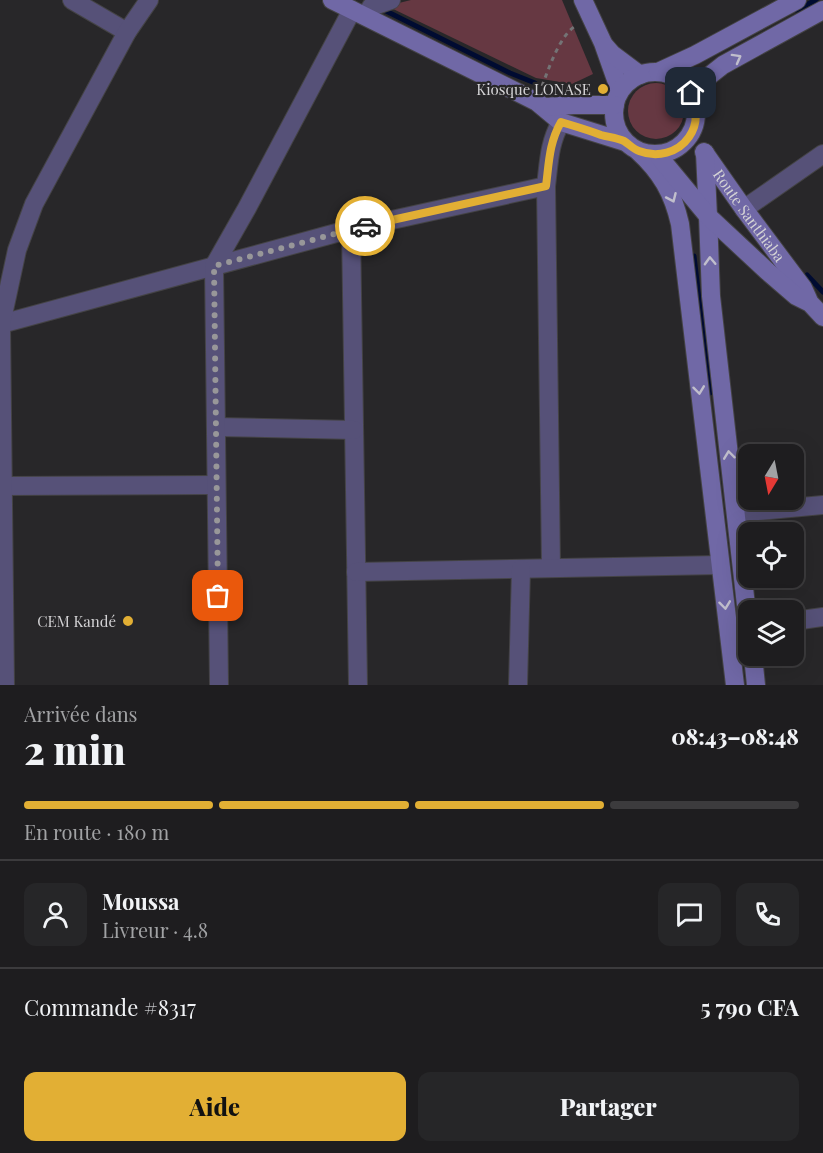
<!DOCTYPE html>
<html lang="fr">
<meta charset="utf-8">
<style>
body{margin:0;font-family:"Playfair Display",serif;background:#262628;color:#f1f3f6;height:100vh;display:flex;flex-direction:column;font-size:22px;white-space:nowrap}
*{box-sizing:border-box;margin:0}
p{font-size:20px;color:#a1a2a4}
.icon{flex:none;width:33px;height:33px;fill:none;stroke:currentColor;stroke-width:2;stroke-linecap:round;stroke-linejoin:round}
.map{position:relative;height:685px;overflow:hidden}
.sheet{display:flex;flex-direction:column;background:#1e1d1f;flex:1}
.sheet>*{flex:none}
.needle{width:39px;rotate:190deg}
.fabs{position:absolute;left:738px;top:444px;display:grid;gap:12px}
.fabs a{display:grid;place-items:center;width:66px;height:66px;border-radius:12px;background:#1e1d1f;box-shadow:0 6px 24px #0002,0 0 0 2px #3c3b3d;font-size:30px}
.pin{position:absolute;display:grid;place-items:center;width:51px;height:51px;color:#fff;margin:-26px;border-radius:12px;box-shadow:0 3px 9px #0006}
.courier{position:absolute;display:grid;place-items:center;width:60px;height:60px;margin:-30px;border:4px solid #e2af34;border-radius:50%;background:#fff;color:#222;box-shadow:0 2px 8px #0007}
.overview em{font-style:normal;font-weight:800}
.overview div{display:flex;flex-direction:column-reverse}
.overview{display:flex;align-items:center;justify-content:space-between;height:102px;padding:0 24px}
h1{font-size:39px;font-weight:800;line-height:45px}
.bar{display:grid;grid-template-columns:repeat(4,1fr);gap:9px 6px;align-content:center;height:72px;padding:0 24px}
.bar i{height:8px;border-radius:4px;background:#3c3b3d}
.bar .current{background:#e2af34}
.bar p{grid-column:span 4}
.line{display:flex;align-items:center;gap:15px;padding:0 24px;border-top:2px solid #3c3b3d}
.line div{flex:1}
.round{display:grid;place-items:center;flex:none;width:63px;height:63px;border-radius:12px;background:#262628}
.button{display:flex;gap:12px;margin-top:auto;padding:12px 24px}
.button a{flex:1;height:69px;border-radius:12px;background:#e2af34;color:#111;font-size:24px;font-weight:800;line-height:69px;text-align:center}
.button a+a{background:#262628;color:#f1f3f6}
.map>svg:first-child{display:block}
.green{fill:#663842}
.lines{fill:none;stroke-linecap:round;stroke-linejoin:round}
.stream{stroke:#000b31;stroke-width:5}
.street-casing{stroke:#444345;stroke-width:20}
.secondary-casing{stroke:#444345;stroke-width:20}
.path{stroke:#747375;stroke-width:3;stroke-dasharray:4.5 4.5;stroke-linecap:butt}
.street{stroke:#565178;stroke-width:18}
.secondary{stroke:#7068a6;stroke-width:18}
.oneway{stroke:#c0becc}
.done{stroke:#989799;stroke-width:6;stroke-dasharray:0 10.8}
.route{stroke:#e2af34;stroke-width:8}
.poi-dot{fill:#e2af34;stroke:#282729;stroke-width:2}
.labels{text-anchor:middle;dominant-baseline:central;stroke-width:4.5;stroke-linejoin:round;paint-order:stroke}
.poi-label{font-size:15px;fill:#d4d3d5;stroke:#282729;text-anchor:end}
.street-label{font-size:15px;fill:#d4d3d5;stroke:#282729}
</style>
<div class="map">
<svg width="823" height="685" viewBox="0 0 823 685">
<rect width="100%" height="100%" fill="#282729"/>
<g class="green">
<path d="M411,0h151l31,74 -21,10 -36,-6 -149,-72z"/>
<circle cx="656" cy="111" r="28"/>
</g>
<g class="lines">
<g class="stream">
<path d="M796,10l20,-10"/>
<path d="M386,11l124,62 25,10"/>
<path d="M694,256l16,137"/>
<path d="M807,275l16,17"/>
</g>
<g class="street-casing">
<g id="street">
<path d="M72,0l55,32"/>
<path d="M366,16l5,-9 20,-7"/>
<path d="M744,209l79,-55"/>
<path d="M351,229l7,456"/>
<path d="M1,324l350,-95 195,-43"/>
<path d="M216,427l138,3"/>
<path d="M3,486l213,-1"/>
<path d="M736,513l87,-8"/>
<path d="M551,568l-5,-382c3,-24 3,-43 15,-64"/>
<path d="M356,572l364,-7"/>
<path d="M794,621l29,-4"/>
<path d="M5,685l-4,-361 16,-74 17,-46 93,-172 22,-32"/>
<path d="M219,685l-5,-419 33,-58 105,-198"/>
<path d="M518,685l3,-116"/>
</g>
</g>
<g class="secondary-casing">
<g id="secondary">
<path d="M332,0l205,102 24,20 64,20"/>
<path d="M583,0l20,43 17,48"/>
<path d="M605,46l7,8 28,21"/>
<circle cx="655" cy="113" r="41"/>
<path d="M658,72l37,-17 102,-55"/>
<path d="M691,94l13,-14 19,-15 100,-55"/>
<path d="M544,107l29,-2h42"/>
<path d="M638,151c23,21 35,42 42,73l55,461"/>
<path id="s1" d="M704,152l40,57 59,79 5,11"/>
<path d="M705,153l3,63 3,80 37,327"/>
<path d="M660,158l48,58 59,55 29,25 14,7 13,14"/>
<path d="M753,656l3,29"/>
</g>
</g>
<path class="path" d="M542,86c7,-18 18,-52 35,-61"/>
<use href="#street" class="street"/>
<use href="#secondary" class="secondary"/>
</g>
<defs><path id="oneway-chevron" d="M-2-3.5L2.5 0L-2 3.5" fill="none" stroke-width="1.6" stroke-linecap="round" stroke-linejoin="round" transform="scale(1.5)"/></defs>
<g class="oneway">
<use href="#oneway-chevron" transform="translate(737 58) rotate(-29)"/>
<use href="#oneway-chevron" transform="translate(672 198) rotate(66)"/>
<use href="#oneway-chevron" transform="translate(710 261) rotate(-92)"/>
<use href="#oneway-chevron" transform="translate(699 390) rotate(83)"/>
<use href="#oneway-chevron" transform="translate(729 455) rotate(-97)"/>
<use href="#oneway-chevron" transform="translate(725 605) rotate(83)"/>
</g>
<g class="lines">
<path class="done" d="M218,596l-4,-330 151,-40"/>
<path class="route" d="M365,226l181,-40c3,-23 3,-43 15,-64 13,4 27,8 40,13 7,2 16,3 23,6 5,3 9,8 15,10 18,7 39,2 50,-14 10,-14 8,-29 2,-44"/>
</g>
<g class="poi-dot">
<circle cx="603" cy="89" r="6"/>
<circle cx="128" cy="621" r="6"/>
</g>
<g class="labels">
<g class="poi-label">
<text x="591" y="89">Kiosque LONASE</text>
<text x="116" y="621">CEM Kandé</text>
</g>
<g class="street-label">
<text stroke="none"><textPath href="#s1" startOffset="78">Route Santhiaba</textPath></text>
</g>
</g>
</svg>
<div class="fabs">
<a><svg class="needle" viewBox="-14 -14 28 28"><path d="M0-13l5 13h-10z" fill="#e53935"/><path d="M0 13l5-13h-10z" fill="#a1a2a4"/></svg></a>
<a><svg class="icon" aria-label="locate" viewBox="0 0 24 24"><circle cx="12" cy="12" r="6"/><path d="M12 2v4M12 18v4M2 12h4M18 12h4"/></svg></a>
<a><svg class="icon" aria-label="layers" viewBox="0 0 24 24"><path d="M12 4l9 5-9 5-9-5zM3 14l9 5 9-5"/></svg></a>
</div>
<div class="pin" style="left:218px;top:596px;background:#ea580c"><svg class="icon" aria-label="bag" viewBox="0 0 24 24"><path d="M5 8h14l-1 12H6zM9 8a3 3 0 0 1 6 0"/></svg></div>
<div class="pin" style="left:691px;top:93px;background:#1f2937"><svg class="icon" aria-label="home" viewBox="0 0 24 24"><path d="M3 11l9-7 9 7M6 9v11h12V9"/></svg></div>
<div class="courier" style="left:365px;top:226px"><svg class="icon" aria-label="car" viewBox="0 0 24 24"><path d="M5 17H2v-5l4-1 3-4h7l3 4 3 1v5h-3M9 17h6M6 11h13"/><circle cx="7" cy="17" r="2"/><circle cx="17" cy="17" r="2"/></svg></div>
</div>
<section class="sheet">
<div class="overview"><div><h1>2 min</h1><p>Arrivée dans</p></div><em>08:43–08:48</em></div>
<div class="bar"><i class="current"></i><i class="current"></i><i class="current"></i><i></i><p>En route · 180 m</p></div>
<div class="line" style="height:108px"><a class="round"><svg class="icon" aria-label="person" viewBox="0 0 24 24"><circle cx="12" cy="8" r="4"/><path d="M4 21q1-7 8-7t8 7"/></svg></a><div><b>Moussa</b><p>Livreur · 4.8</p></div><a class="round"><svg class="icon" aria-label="chat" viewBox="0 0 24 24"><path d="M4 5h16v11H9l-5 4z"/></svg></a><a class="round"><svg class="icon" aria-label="phone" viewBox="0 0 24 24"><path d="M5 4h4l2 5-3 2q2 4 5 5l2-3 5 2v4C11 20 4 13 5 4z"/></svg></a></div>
<div class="line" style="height:78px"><div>Commande #8317</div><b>5 790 CFA</b></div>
<div class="button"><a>Aide</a><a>Partager</a></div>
</section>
